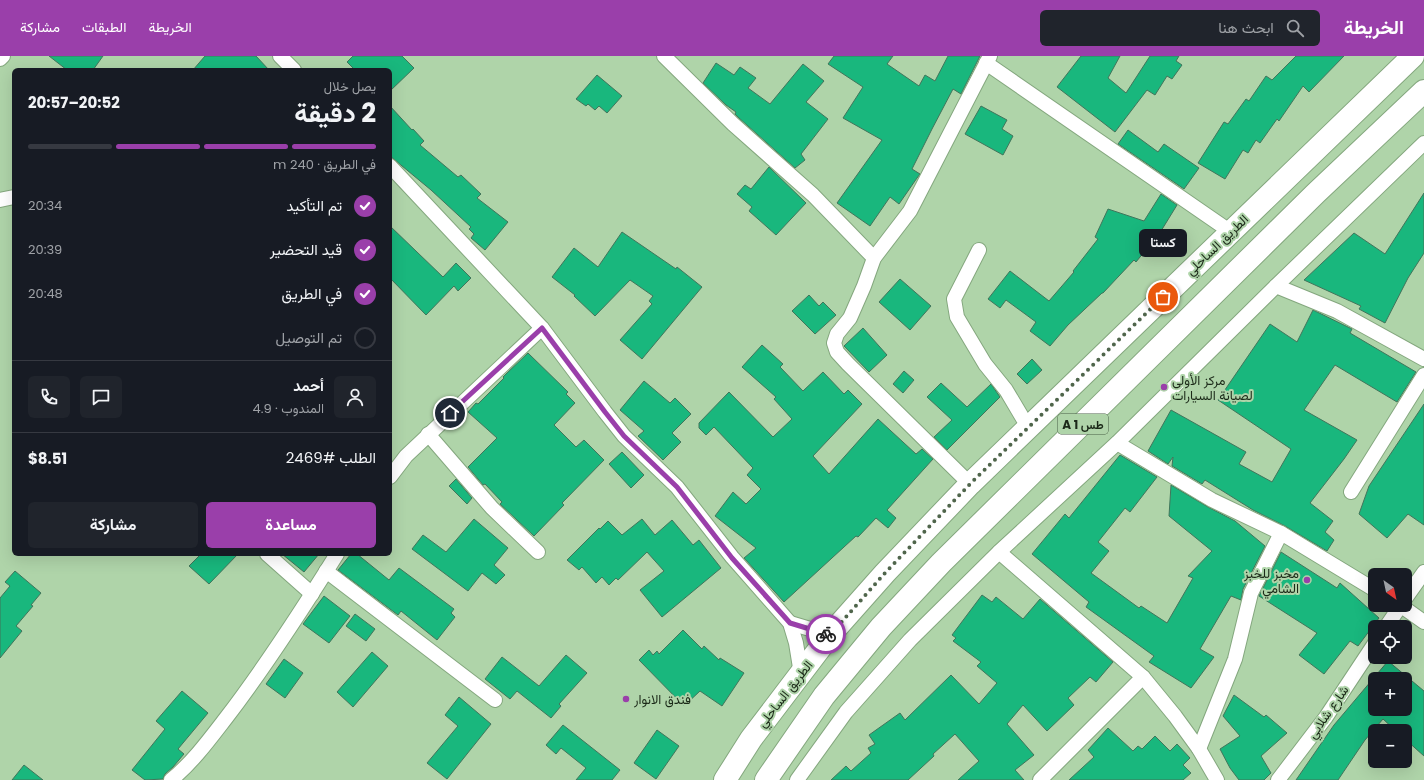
<!DOCTYPE html>
<html lang="ar">
<meta charset="utf-8">
<style>
body{margin:0;font-family:Poppins,Vazirmatn,sans-serif;background:#20242c;color:#f1f3f6;direction:rtl;height:100vh;display:flex;flex-direction:column;font-size:15px;white-space:nowrap}
*{box-sizing:border-box;margin:0}
p{font-size:13px;color:#9ea1a6}
.icon{flex:none;width:22px;height:22px;fill:none;stroke:currentColor;stroke-width:2;stroke-linecap:round;stroke-linejoin:round}
.map{position:relative;flex:1;overflow:hidden;direction:ltr}
.sheet{position:absolute;left:12px;top:12px;width:380px;height:488px;display:flex;flex-direction:column;background:#171b24;border-radius:6px;box-shadow:0 4px 16px #0002;direction:rtl}
.sheet>*{flex:none}
.needle{width:26px;rotate:147deg}
.fabs{position:absolute;left:1368px;top:512px;display:grid;gap:8px}
.fabs a{display:grid;place-items:center;width:44px;height:44px;border-radius:6px;background:#171b24;box-shadow:0 4px 16px #0002;font-size:20px}
.pin{position:absolute;display:grid;place-items:center;width:34px;height:34px;color:#fff;margin:-17px;border:2px solid #fff;border-radius:50%;box-shadow:0 1px 4px #0007}
.courier{position:absolute;display:grid;place-items:center;width:40px;height:40px;margin:-20px;border:3px solid #9a3faa;border-radius:50%;background:#fff;color:#222;box-shadow:0 1px 5px #0007}
.bubble{position:absolute;height:28px;border-radius:6px;background:#171b24;box-shadow:0 4px 16px #0002;font-size:13px;font-weight:700;line-height:28px;text-align:center;direction:rtl}
.overview em{font-style:normal;font-weight:700}
.overview div{display:flex;flex-direction:column-reverse}
.overview{display:flex;align-items:center;justify-content:space-between;height:68px;padding:0 16px}
h1{font-size:26px;font-weight:700;line-height:30px}
.bar{display:grid;grid-template-columns:repeat(4,1fr);gap:6px 4px;align-content:center;height:48px;padding:0 16px}
.bar i{height:5px;border-radius:3px;background:#363941}
.bar .current{background:#9a3faa}
.bar p{grid-column:span 4}
.line{display:flex;align-items:center;gap:10px;padding:0 16px;border-top:1px solid #363941}
.line div{flex:1}
.round{display:grid;place-items:center;flex:none;width:42px;height:42px;border-radius:6px;background:#20242c}
ol{padding:0 16px;list-style:none}
li{display:flex;align-items:center;gap:12px;height:44px}
li p{margin-inline-start:auto}
li .icon{padding:4px;border-radius:50%;background:#9a3faa;color:#fff;stroke-width:4}
li:last-child{color:#9ea1a6}
li i{width:22px;height:22px;border:2px solid #363941;border-radius:50%}
.primary-button{display:flex;gap:8px;margin-top:auto;padding:8px 16px}
.primary-button a{flex:1;height:46px;border-radius:6px;background:#9a3faa;color:#fff;font-size:16px;font-weight:700;line-height:46px;text-align:center}
.primary-button a+a{background:#20242c;color:#f1f3f6}
header{display:flex;align-items:center;gap:24px;box-sizing:border-box;height:56px;padding:0 20px;background:#9a3faa;color:#fff}
header strong{font-size:19px}
nav{display:flex;gap:22px;margin-inline-start:auto;font-size:14px}
.search{width:280px;height:36px;background:#20242c;display:flex;align-items:center;gap:10px;box-sizing:border-box;padding:0 14px;border-radius:6px;color:#9ea1a6;font-size:15px}
.map>svg:first-child{display:block}
.building{fill:#19b77d;stroke:#41755b;fill-rule:evenodd}
.lines{fill:none;stroke-linecap:round;stroke-linejoin:round}
.street-casing{stroke:#84a77e;stroke-width:16}
.highway-casing{stroke:#84a77e;stroke-width:24}
.street{stroke:#fff;stroke-width:14}
.highway{stroke:#fff;stroke-width:22}
.done{stroke:#4f654b;stroke-width:4;stroke-dasharray:0 7.2}
.route{stroke:#9a3faa;stroke-width:5}
.poi-dot{fill:#9a3faa;stroke:#afd4a9;stroke-width:1.5}
.labels{text-anchor:middle;dominant-baseline:central;stroke-width:4;stroke-linejoin:round;paint-order:stroke}
.shield{fill:#afd4a9;stroke:#475c44;stroke-width:1}
.shield-label{font-size:12px;font-weight:bold;fill:#1b2918}
.street-label{font-size:13px;fill:#1b2918;stroke:#afd4a9}
.poi-label{font-size:13px;fill:#1b2918;stroke:#afd4a9;text-anchor:start}
</style>
<header>
<strong>الخريطة</strong>
<div class="search"><svg class="icon" aria-label="search" viewBox="0 0 24 24"><circle cx="10" cy="10" r="6"/><path d="M15 15l6 6"/></svg>ابحث هنا</div>
<nav><a>الخريطة</a><a>الطبقات</a><a>مشاركة</a></nav>
</header>
<div class="map">
<svg width="1424" height="724" viewBox="0 0 1424 724">
<rect width="100%" height="100%" fill="#afd4a9"/>
<g class="building">
<path d="M49,0h54l-10,14h-26z"/>
<path d="M205,0h51l13,14h-76z"/>
<path d="M353,0h49l12,12 -24,23v-21h-35l-8,-8z"/>
<path d="M834,0h59l-6,8 32,22 6,-11 10,6 13,-25h32l-19,38 -8,-5 -21,40 -20,40 8,5 -3,4 -18,26 -9,-7 -20,29 -33,-23 45,-63 -39,-22 20,-31 -35,-23z"/>
<path d="M1081,0h39l-12,22 18,15 24,-37h29l-3,5 6,4 -10,14 -5,-3 -12,19 -8,-5 -32,42 -58,-45z"/>
<path d="M1296,0h48l-35,36 -6,-6 -24,35 -2,-2 -17,24 -4,-3 -8,13 -5,-3 -18,29 -27,-16 26,-41 4,2 18,-25 3,2 17,-25 6,4z"/>
<path d="M716,7l18,12 6,-8 16,11 -8,10 22,16 33,-40 21,17 -18,21 22,17 -27,35 4,6 -10,8 -56,-50 -4,-4 1,-2 -10,-7 -23,-22z"/>
<path d="M597,19l25,21 -15,17 -8,-7 -4,4 -7,-6 -2,2 -10,-7z"/>
<path d="M390,50l22,24 1,-1 11,12 -4,4 38,32 3,-2 20,19 -4,4 31,24 -23,28 -14,-12 3,-4 -5,-5 2,-2 -40,-37 -41,-34z"/>
<path d="M981,50l26,14 -5,9 11,7 -10,19 -38,-21z"/>
<path d="M1128,74l30,22 6,-8 35,24 -15,21 -66,-45z"/>
<path d="M769,111l37,36 -30,32 -27,-24 3,-4 -15,-13 8,-9 6,4z"/>
<path d="M1424,137v60l-16,25 -23,45 -26,-14 2,-3 -57,-26 50,-47 31,21z"/>
<path d="M1161,138l16,11 -16,26 -25,31 -2,-2 -31,33h-1l-34,32 -18,21 -20,-15 6,-9 -30,-22 -6,8 -12,-9 22,-28 39,30 25,-29 -1,-1 25,-32 -3,-2 13,-28 36,12z"/>
<path d="M390,170l53,51 13,-14 15,15 -13,13 -4,-5 -28,29 -36,-37z"/>
<path d="M622,176l54,37 1,-2 25,20 -60,72 -22,-19 32,-36 -3,-3 4,-5 -23,-16 -35,36 -21,-20 1,-1 -23,-18 22,-29 24,19z"/>
<path d="M900,223l31,27 -21,24 -31,-28z"/>
<path d="M809,239l10,11 4,-4 13,13 -21,19 -23,-23z"/>
<path d="M1313,254l39,19 -2,4 66,39 -19,30 -62,-37 -31,45 53,30 -13,19 -34,44 23,18 -8,11 9,8 -7,11 -42,-25 -32,-16 -48,-30 -3,4 -30,-18 1,-9 -5,7 -20,-13 23,-41 75,42 -7,12 33,18 19,-33 -73,-49 52,-76 27,18z"/>
<path d="M863,272l24,27 -18,17 -25,-26z"/>
<path d="M762,289l21,19 -3,3 23,24 20,-19 21,22 4,-4 14,14 -49,52 16,18 49,-55 38,35 6,-5 11,10 -46,51 9,8 -8,10 -12,-10 -18,19 -2,-1 -72,66 -40,-44 12,-10 -41,-32 18,-24 13,12 15,-15 -14,-14 6,-7 -39,-41 -8,8 -7,-7v-5l30,-31 44,45 19,-18 -18,-20 2,-2 -34,-30z"/>
<path d="M528,297l40,39 -2,2 9,9 -21,22 22,22 8,-7 20,20 -42,43 2,2 -30,31 -34,-32 2,-2 -17,-18 -2,1 -15,-18 29,-29 -29,-26 8,-9 2,1 26,-26 -1,-1 3,-3z"/>
<path d="M1032,303l10,11 -15,14 -10,-10z"/>
<path d="M904,315l10,9 -11,13 -10,-9z"/>
<path d="M644,325l26,22 5,-5 16,16 -19,19 9,9 -18,18 -25,-24 6,-5 -24,-21z"/>
<path d="M941,327l26,24 24,-23 9,13 -53,53 -13,-13 18,-17 -25,-23z"/>
<path d="M1424,348v121l-16,-11 -21,24 -28,-24 10,-28z"/>
<path d="M622,396l22,23 -13,13 -22,-24z"/>
<path d="M1120,399l37,22 -27,35 -5,-4 -27,34 11,9 -18,22 48,35 2,-2 26,17 26,-45 -5,-2 24,-25 -43,-35 2,-31 37,22 27,14 30,25 -22,43 -2,11 -10,-4 -31,53 14,8 -23,31 -42,-26 5,-6 -68,-49 3,-5 -57,-48 33,-40 4,4z"/>
<path d="M456,423l16,19 -5,6 -18,-18z"/>
<path d="M474,463l34,29 -14,17 11,10 -9,9 -14,-11 -14,18 -56,-42 11,-14 23,17z"/>
<path d="M642,463l13,16 17,-15 21,25 6,-5 22,28 -59,49 -22,-27 24,-19 -17,-19 -29,28 -2,-2 -7,7 -7,-8 -6,6 -14,-16 -3,3 -12,-10 32,-32 1,1 8,-8 14,14z"/>
<path d="M1281,496l56,36 3,-5 39,35 -21,28 -8,-5 -26,33 -25,-19 18,-22 -58,-37z"/>
<path d="M201,498h37l-29,30 -20,-18z"/>
<path d="M282,498h37l-15,18z"/>
<path d="M351,498h6l32,26 10,-12 55,41 -3,4 4,4 -18,23 -36,-29 -3,4 -60,-45z"/>
<path d="M15,515l26,22 -10,12 2,1 -17,20 6,5 -22,27v-60l10,-12 -5,-4z"/>
<path d="M982,539l10,7 4,-5 27,22 17,-20 73,63 -17,20 -6,-5 -22,21 6,7 -27,26 -24,-26 -16,19 27,31 -19,15 9,10h-66l21,-19 -24,-27 -22,20 1,2 -26,24h-77l15,-14 5,5 20,-18 -3,-5 7,-4 -6,-9 31,-22 5,7 46,-45 28,29 18,-21 -20,-17 4,-4 -28,-21 3,-3 -4,-3z"/>
<path d="M324,540l26,20 -21,27 -26,-19z"/>
<path d="M355,558l20,15 -9,12 -20,-15z"/>
<path d="M683,574l19,19 2,-3 15,14 1,-2 24,15 -22,33 -22,-15 -16,15 -45,-46 10,-10 4,5 4,-4 2,3z"/>
<path d="M372,596l16,14 -35,41 -16,-15z"/>
<path d="M566,599l21,18 -28,31 2,2 -10,12 -34,-27 -7,8 -25,-20 17,-22 37,29z"/>
<path d="M284,603l19,14 -18,25 -19,-14z"/>
<path d="M1388,605l36,30v65l-19,-17v-8h-9l-13,-12 -18,21 -27,40h-42l38,-55zM1375,623h30v30h-30z"/>
<path d="M182,635l26,22 -30,36 6,5 -11,13 -8,7 -2,5 -18,1 -13,-10 33,-41 -9,-8z"/>
<path d="M1234,639l30,22 2,-2 21,18 -26,23 10,17 -7,7h-25l-9,-12 -10,-19 20,-13 -17,-20z"/>
<path d="M459,641l32,27 -44,55 -20,-16 31,-37 -13,-11z"/>
<path d="M563,669l57,45 -8,10h-36l10,-12 -25,-20 -5,6 -10,-9z"/>
<path d="M1108,672l25,23 5,-5 4,3 13,-13 15,15 7,-7 13,14 -7,7 8,8 -8,7h-114l25,-23 -6,-7z"/>
<path d="M657,674l22,16 -23,33 -22,-16z"/>
<path d="M24,709l19,15h-31z"/>
</g>
<g class="lines">
<g class="street-casing">
<g id="street">
<path d="M280,0l14,14"/>
<path d="M664,0l69,68 80,71 61,63"/>
<path d="M0,3l3,-3"/>
<path d="M986,7l245,169"/>
<path d="M390,110l152,162 63,84 19,24 53,51 55,70 58,66 6,20 5,31"/>
<path d="M0,144l14,-3"/>
<path d="M979,194l-25,49 3,18 28,47 21,26 22,37"/>
<path d="M1276,230l61,25 87,48"/>
<path d="M428,378l64,74 46,44"/>
<path d="M1117,387l95,57 69,33 94,57"/>
<path d="M390,421l16,-21 136,-128"/>
<path d="M970,428l-122,-120 -11,-12 -3,-9 3,-9 13,-16 14,-32 10,-28 36,-47 80,-155"/>
<path d="M1351,436l73,-117"/>
<path d="M999,496l144,125 32,39 24,33 18,31"/>
<path d="M267,498l45,40"/>
<path d="M326,515l169,129"/>
<path d="M1405,543l19,-27"/>
<path d="M1400,549l24,17"/>
<path d="M790,567l40,12"/>
<path d="M1386,571l15,-22"/>
<path d="M1199,693l36,-90 16,-66 30,-60"/>
<path d="M171,724c21,-17 38,-40 55,-62 40,-52 76,-108 111,-164"/>
<path d="M797,724l49,-68 64,-72 89,-88 118,-109 159,-157 148,-143"/>
<path d="M1040,724l103,-103"/>
<path d="M1278,724l48,-63 49,-74"/>
</g>
</g>
<g class="highway-casing">
<g id="highway">
<path d="M725,724l26,-41 79,-104 55,-62 85,-89 443,-428"/>
<path d="M766,724l58,-84 57,-69 60,-64 375,-370 108,-102"/>
</g>
</g>
<use href="#street" class="street"/>
<use href="#highway" class="highway"/>
</g>
<g class="lines">
<path class="done" d="M826,578l4,1 55,-62 85,-89 193,-187"/>
<path class="route" d="M450,357l92,-85 63,84 19,24 53,51 55,71 58,65 36,11"/>
</g>
<g class="poi-dot">
<circle cx="1164" cy="331" r="4"/>
<circle cx="1307" cy="524" r="4"/>
<circle cx="626" cy="643" r="4"/>
</g>
<g class="labels">
<rect class="shield" x="1058" y="358" width="50" height="20" rx="3"/>
<g class="shield-label">
<text x="1083" y="368">A 1 طس</text>
</g>
<g class="street-label">
<text transform="translate(1217 189) rotate(-44)">الطريق الساحلي</text>
<text transform="translate(785 638) rotate(-52)">الطريق الساحلي</text>
<text transform="translate(1328 656) rotate(-55)">شارع شلابي</text>
</g>
<g class="poi-label">
<text x="1172" y="324">مركز الأولى<tspan x="1172" dy="15">لصيانة السيارات</tspan></text>
<text x="1299" y="517" text-anchor="end">مخبز للخبز<tspan x="1299" dy="15">الشامي</tspan></text>
<text x="634" y="643">فندق الانوار</text>
</g>
</g>
</svg>
<div class="fabs">
<a><svg class="needle" viewBox="-14 -14 28 28"><path d="M0-13l5 13h-10z" fill="#e53935"/><path d="M0 13l5-13h-10z" fill="#9ea1a6"/></svg></a>
<a><svg class="icon" aria-label="locate" viewBox="0 0 24 24"><circle cx="12" cy="12" r="6"/><path d="M12 2v4M12 18v4M2 12h4M18 12h4"/></svg></a>
<a>+</a>
<a>−</a>
</div>
<div class="pin" style="left:1163px;top:241px;background:#ea580c"><svg class="icon" aria-label="bag" viewBox="0 0 24 24"><path d="M5 8h14l-1 12H6zM9 8a3 3 0 0 1 6 0"/></svg></div>
<div class="pin" style="left:450px;top:357px;background:#1f2937"><svg class="icon" aria-label="home" viewBox="0 0 24 24"><path d="M3 11l9-7 9 7M6 9v11h12V9"/></svg></div>
<div class="courier" style="left:826px;top:578px"><svg class="icon" aria-label="bike" viewBox="0 0 24 24"><circle cx="6" cy="16" r="4"/><circle cx="18" cy="16" r="4"/><path d="M6 16l4-8h5l3 8M10 8l3 8H6M13 5h3"/></svg></div>
<div class="bubble" style="left:1139px;top:173px;width:48px">كستا</div>
<section class="sheet">
<div class="overview"><div><h1>2 دقيقة</h1><p>يصل خلال</p></div><em>20:52–20:57</em></div>
<div class="bar"><i class="current"></i><i class="current"></i><i class="current"></i><i></i><p>في الطريق · 240 m</p></div>
<ol>
<li><svg class="icon" aria-label="check" viewBox="0 0 24 24"><path d="M5 12l5 5 9-10"/></svg>تم التأكيد<p>20:34</p></li>
<li><svg class="icon" aria-label="check" viewBox="0 0 24 24"><path d="M5 12l5 5 9-10"/></svg>قيد التحضير<p>20:39</p></li>
<li><svg class="icon" aria-label="check" viewBox="0 0 24 24"><path d="M5 12l5 5 9-10"/></svg>في الطريق<p>20:48</p></li>
<li><i></i>تم التوصيل</li>
</ol>
<div class="line" style="height:72px"><a class="round"><svg class="icon" aria-label="person" viewBox="0 0 24 24"><circle cx="12" cy="8" r="4"/><path d="M4 21q1-7 8-7t8 7"/></svg></a><div><b>أحمد</b><p>المندوب · 4.9</p></div><a class="round"><svg class="icon" aria-label="chat" viewBox="0 0 24 24"><path d="M4 5h16v11H9l-5 4z"/></svg></a><a class="round"><svg class="icon" aria-label="phone" viewBox="0 0 24 24"><path d="M5 4h4l2 5-3 2q2 4 5 5l2-3 5 2v4C11 20 4 13 5 4z"/></svg></a></div>
<div class="line" style="height:52px"><div>الطلب #2469</div><b>$8.51</b></div>
<div class="primary-button"><a>مساعدة</a><a>مشاركة</a></div>
</section>
</div>
